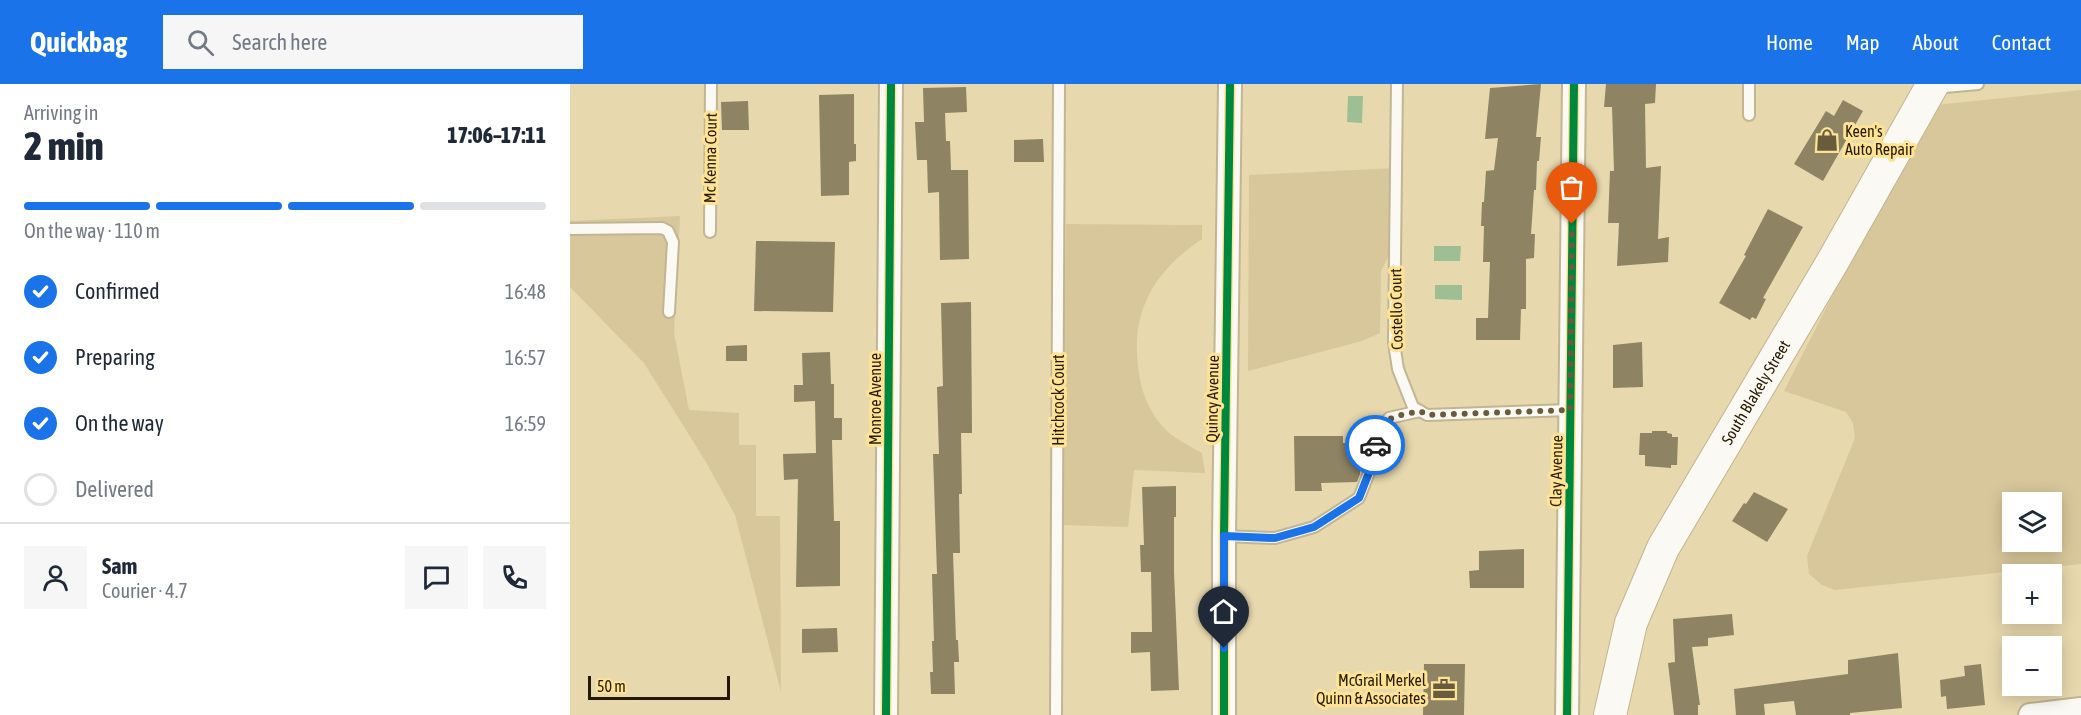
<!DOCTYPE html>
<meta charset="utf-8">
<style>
body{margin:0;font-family:"Asap Condensed",sans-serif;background:#f6f6f7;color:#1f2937;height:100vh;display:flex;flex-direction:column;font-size:22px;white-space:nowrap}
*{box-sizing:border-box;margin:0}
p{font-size:20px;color:#747a83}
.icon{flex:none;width:33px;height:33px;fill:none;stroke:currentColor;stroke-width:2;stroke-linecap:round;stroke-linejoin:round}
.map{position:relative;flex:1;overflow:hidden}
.panel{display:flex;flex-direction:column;background:#fff;width:570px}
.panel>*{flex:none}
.fabs{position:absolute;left:1432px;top:408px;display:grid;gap:12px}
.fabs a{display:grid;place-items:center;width:60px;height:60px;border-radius:0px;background:#fff;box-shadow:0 3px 15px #0003;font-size:30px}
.scale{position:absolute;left:18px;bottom:15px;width:142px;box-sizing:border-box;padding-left:6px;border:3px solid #251a00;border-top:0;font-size:16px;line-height:21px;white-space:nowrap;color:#251a00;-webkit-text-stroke:4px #ffe395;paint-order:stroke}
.pin{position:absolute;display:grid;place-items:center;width:51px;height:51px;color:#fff;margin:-62px -26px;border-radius:50% 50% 50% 0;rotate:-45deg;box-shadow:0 0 6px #0007}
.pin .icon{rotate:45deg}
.courier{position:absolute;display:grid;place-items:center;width:60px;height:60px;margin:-30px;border:4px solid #1a73e8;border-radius:50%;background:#fff;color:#222;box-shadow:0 2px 8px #0007}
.overview em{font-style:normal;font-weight:800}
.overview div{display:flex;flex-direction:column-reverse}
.overview{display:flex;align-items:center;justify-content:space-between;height:102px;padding:0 24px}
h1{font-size:39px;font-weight:800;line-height:45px}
.bar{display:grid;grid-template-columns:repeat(4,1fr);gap:9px 6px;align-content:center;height:72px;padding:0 24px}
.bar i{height:8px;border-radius:4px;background:#e0e1e3}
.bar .selected{background:#1a73e8}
.bar p{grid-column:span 4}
.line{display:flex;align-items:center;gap:15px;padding:0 24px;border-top:2px solid #e0e1e3}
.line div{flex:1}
.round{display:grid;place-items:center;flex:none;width:63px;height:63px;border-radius:0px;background:#f6f6f7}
ol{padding:0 24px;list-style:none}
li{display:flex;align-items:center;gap:18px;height:66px}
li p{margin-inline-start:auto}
li .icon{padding:6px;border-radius:50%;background:#1a73e8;color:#fff;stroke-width:4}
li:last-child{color:#747a83}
li i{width:33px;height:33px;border:3px solid #e0e1e3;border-radius:50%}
header{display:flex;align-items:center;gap:36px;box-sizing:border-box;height:84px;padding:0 30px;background:#1a73e8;color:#fff}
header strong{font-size:28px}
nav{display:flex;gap:33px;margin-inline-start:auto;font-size:21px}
.search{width:420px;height:54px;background:#f6f6f7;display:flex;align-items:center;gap:15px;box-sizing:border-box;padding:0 21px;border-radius:0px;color:#747a83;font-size:22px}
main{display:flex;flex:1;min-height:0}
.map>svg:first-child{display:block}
.green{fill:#d8c79b;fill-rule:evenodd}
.water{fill:#9ebe94}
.building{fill:#8e8464}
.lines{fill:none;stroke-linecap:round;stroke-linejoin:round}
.lane-casing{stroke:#c1b593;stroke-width:14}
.street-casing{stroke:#c1b593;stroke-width:26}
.secondary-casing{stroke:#c1b593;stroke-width:34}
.lane{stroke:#fbf9f3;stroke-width:10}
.street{stroke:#fbf9f3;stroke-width:22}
.secondary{stroke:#fbf9f3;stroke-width:32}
.cycleway-casing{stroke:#ffe395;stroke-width:11}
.cycleway{stroke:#00873e;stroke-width:8}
.done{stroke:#695c3d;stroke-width:6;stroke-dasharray:0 10.8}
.route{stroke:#1a73e8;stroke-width:8}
.labels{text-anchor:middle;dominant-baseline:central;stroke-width:6;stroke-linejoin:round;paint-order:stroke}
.poi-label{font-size:16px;fill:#251a00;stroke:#ffe395;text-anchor:start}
.street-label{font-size:16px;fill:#251a00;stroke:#ffe395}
</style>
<header>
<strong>Quickbag</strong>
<div class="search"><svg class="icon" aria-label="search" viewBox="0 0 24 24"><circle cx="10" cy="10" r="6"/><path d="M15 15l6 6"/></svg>Search here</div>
<nav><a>Home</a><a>Map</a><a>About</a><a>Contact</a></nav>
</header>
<main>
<section class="panel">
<div class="overview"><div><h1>2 min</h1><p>Arriving in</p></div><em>17:06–17:11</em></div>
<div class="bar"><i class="selected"></i><i class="selected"></i><i class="selected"></i><i></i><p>On the way · 110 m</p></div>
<ol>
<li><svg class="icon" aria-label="check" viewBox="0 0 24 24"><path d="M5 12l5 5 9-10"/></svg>Confirmed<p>16:48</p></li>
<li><svg class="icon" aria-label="check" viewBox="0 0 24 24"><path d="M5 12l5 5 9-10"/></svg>Preparing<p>16:57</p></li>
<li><svg class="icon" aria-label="check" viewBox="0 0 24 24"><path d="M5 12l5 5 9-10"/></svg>On the way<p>16:59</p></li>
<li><i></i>Delivered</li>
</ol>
<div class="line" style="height:108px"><a class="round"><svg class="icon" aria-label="person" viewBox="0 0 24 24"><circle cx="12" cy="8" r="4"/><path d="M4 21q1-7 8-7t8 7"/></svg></a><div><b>Sam</b><p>Courier · 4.7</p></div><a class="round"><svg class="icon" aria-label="chat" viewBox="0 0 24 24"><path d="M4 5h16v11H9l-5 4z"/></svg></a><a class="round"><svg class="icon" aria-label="phone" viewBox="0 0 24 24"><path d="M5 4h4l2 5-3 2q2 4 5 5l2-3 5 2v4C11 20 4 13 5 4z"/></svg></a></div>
</section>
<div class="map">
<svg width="1511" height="631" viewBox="0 0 1511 631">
<rect width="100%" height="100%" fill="#e7d8ad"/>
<g class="green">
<path d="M1511,6v474l-246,26 -13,-5 -13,-11 -2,-18 48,-118 -2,-15 -7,-11 -62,-21 73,-144 79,-142zM1443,418h39v40h-39z"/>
<path d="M827,84l-6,83 -10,20 -1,62 -18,8 -114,30 1,-196z"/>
<path d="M110,132l-6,117 15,77 50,3v32h17v71h24l1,176 -46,-177 -29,-53 -62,-99 -74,-76v-66z"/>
<path d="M496,140l136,1v14c-52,35 -74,78 -62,140 3,18 13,39 27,52 10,9 23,15 35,22l3,20 -71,-3 -6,57 -67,-2z"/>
</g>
<g class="water">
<path d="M778,12h15l-1,27 -15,-1z"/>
<path d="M864,162h27l-1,15h-26z"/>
<path d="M865,201h27v15l-27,-1z"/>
</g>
<g class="building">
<path d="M971,0l-5,53h5l-2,24h-2l-1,29h-2l-3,44h4l-1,24 -8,1v50h-5l-1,31h-44v-22h12l2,-56h-7l1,-36h-3l1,-24h2l2,-31 8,-1 4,-32 -13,1 5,-51z"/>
<path d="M1036,0h50l-1,19 -10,1 1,64 15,-2 -3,73 11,-2 -1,25 -51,4 2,-43h-11l2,-52h4l-2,-64h-8z"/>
<path d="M396,3l1,25 -22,1 1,28h4l1,29h17l1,89 -29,1 -1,-68 -11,1 -1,-33h-10l-2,-38h9l-1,-34z"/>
<path d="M284,10v50h2v17l-7,1v33l-28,1 -2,-101z"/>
<path d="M1273,16l20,11 -40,70 -29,-17 32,-53 8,5z"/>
<path d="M178,17l1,29h-27l-1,-28z"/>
<path d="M473,55l1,23h-30v-22z"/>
<path d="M1198,125l35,18 -40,71 3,1 -10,20 -4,-2 -2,3 -31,-17 27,-47 -2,-1z"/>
<path d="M186,157l79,1 -2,70 -79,-1z"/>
<path d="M401,218l1,131h-11l1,61h-3l1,59h-7l3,87h2l1,22h-5l1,32h-24l-1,-22h3l-1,-31h2l-2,-67h5l-4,-120h6l-2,-67 6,-1 -2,-83z"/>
<path d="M1072,258l1,45 -30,1v-43z"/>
<path d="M177,261v16h-21v-15z"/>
<path d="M260,268l1,32h3v34h8v22h-10l2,81h6v65l-44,1 2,-108 -14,1 -1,-26 33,-1 -1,-52 -21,1v-17h9l-1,-32z"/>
<path d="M1082,347h15v2l5,1v3h6l-1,28h-6v3l-26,-2v-11h-6l1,-22h12z"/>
<path d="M724,352h49v7h17v31l-3,8 -36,1 1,8h-27z"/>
<path d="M606,402v31h-2v55l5,118 -28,1 -1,-39 -19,1v-21h21l-1,-60h-10l-1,-27h4l-2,-58z"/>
<path d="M1184,408l34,17 -21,33 -35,-21 12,-18 2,1z"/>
<path d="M954,465v39h-54l-1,-17 10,-1v-19z"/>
<path d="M1162,530l2,21 -26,3v8l-16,1 8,58h-2v10h-24l-6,-52 7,-1 -2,-43z"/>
<path d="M267,544l1,24 -36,1v-24z"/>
<path d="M1328,569l4,55 -52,5v2h-54l-2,-14 -30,3 1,11h-29l-2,-26 114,-15v-14z"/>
<path d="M854,580h41l-1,51h-41z"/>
<path d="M1411,580l4,41 -38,4 -1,-13 -5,1 -1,-17 25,-4 -1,-10z"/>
</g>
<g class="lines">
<g class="lane-casing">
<g id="lane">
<path d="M827,0l-3,259 4,26 15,38 14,8 143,-5"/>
<path d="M1364,4l44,-4"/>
<path d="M1179,31v-31"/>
<path d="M0,145l92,-1 6,3 5,11 -4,70"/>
<path d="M140,148l1,-148"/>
<path d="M654,452l51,2 39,-11 45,-29 13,-33 5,-32 12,-15 31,-7"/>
<path d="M486,631l3,-631"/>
</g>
</g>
<g class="street-casing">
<g id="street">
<path d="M316,631l5,-631"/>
<path d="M654,631v-179l6,-452"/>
<path d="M997,631l7,-631"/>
<path d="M1460,631l51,-6"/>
</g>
</g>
<g class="secondary-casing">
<g id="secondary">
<path id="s1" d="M1040,631l21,-92 32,-75 170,-287 100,-177"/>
</g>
</g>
<use href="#lane" class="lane"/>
<use href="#street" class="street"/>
<use href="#secondary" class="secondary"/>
<g class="cycleway-casing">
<g id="cycleway">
<path d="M316,631l5,-631"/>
<path d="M654,631v-179l6,-452"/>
<path d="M997,631l7,-631"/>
</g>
</g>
<use href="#cycleway" class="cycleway"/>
</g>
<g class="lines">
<path class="done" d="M805,361c5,-30 20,-28 45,-34l7,4 143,-5 2,-186"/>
<path class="route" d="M654,564v-112l51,2 39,-11 45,-29 13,-33 3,-20"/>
</g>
<defs>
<g id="shop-bare" transform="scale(1.8)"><path d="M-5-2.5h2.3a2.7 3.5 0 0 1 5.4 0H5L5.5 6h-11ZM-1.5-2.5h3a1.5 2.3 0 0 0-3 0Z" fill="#695c3d" stroke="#ffe395" stroke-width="2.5" paint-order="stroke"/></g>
<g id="office-bare" transform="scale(1.8)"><path d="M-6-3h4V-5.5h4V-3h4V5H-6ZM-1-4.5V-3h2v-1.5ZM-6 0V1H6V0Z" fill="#695c3d" stroke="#ffe395" stroke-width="2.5" paint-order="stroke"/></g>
</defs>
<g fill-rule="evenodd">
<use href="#shop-bare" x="1257" y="56"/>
<use href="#office-bare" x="874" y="605"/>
</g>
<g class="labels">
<g class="poi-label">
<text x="1275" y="47">Keen's<tspan x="1275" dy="18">Auto Repair</tspan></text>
<text x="856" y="596" text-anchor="end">McGrail Merkel<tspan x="856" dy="18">Quinn &amp; Associates</tspan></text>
</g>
<g class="street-label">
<text transform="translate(140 74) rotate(-89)">Mc Kenna Court</text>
<text transform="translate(826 225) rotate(-91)">Costello Court</text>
<text stroke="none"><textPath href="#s1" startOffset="357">South Blakely Street</textPath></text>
<text transform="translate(305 315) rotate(-90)">Monroe Avenue</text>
<text transform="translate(642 315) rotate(-89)">Quincy Avenue</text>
<text transform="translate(488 316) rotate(-90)">Hitchcock Court</text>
<text transform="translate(986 387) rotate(-89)">Clay Avenue</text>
</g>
</g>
</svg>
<div class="fabs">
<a><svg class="icon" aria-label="layers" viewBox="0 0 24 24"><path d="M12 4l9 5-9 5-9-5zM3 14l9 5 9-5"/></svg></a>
<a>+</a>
<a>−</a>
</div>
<div class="scale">50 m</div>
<div class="pin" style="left:1002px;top:140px;background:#ea580c"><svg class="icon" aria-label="bag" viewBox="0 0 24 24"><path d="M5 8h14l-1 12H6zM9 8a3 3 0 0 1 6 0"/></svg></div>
<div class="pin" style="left:654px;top:564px;background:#1f2937"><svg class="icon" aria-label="home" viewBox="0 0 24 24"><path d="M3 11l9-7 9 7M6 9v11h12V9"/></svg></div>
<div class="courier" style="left:805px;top:361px"><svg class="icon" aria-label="car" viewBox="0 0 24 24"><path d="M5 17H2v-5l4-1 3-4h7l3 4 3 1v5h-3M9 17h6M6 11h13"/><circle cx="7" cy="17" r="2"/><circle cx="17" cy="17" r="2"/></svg></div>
</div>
</main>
